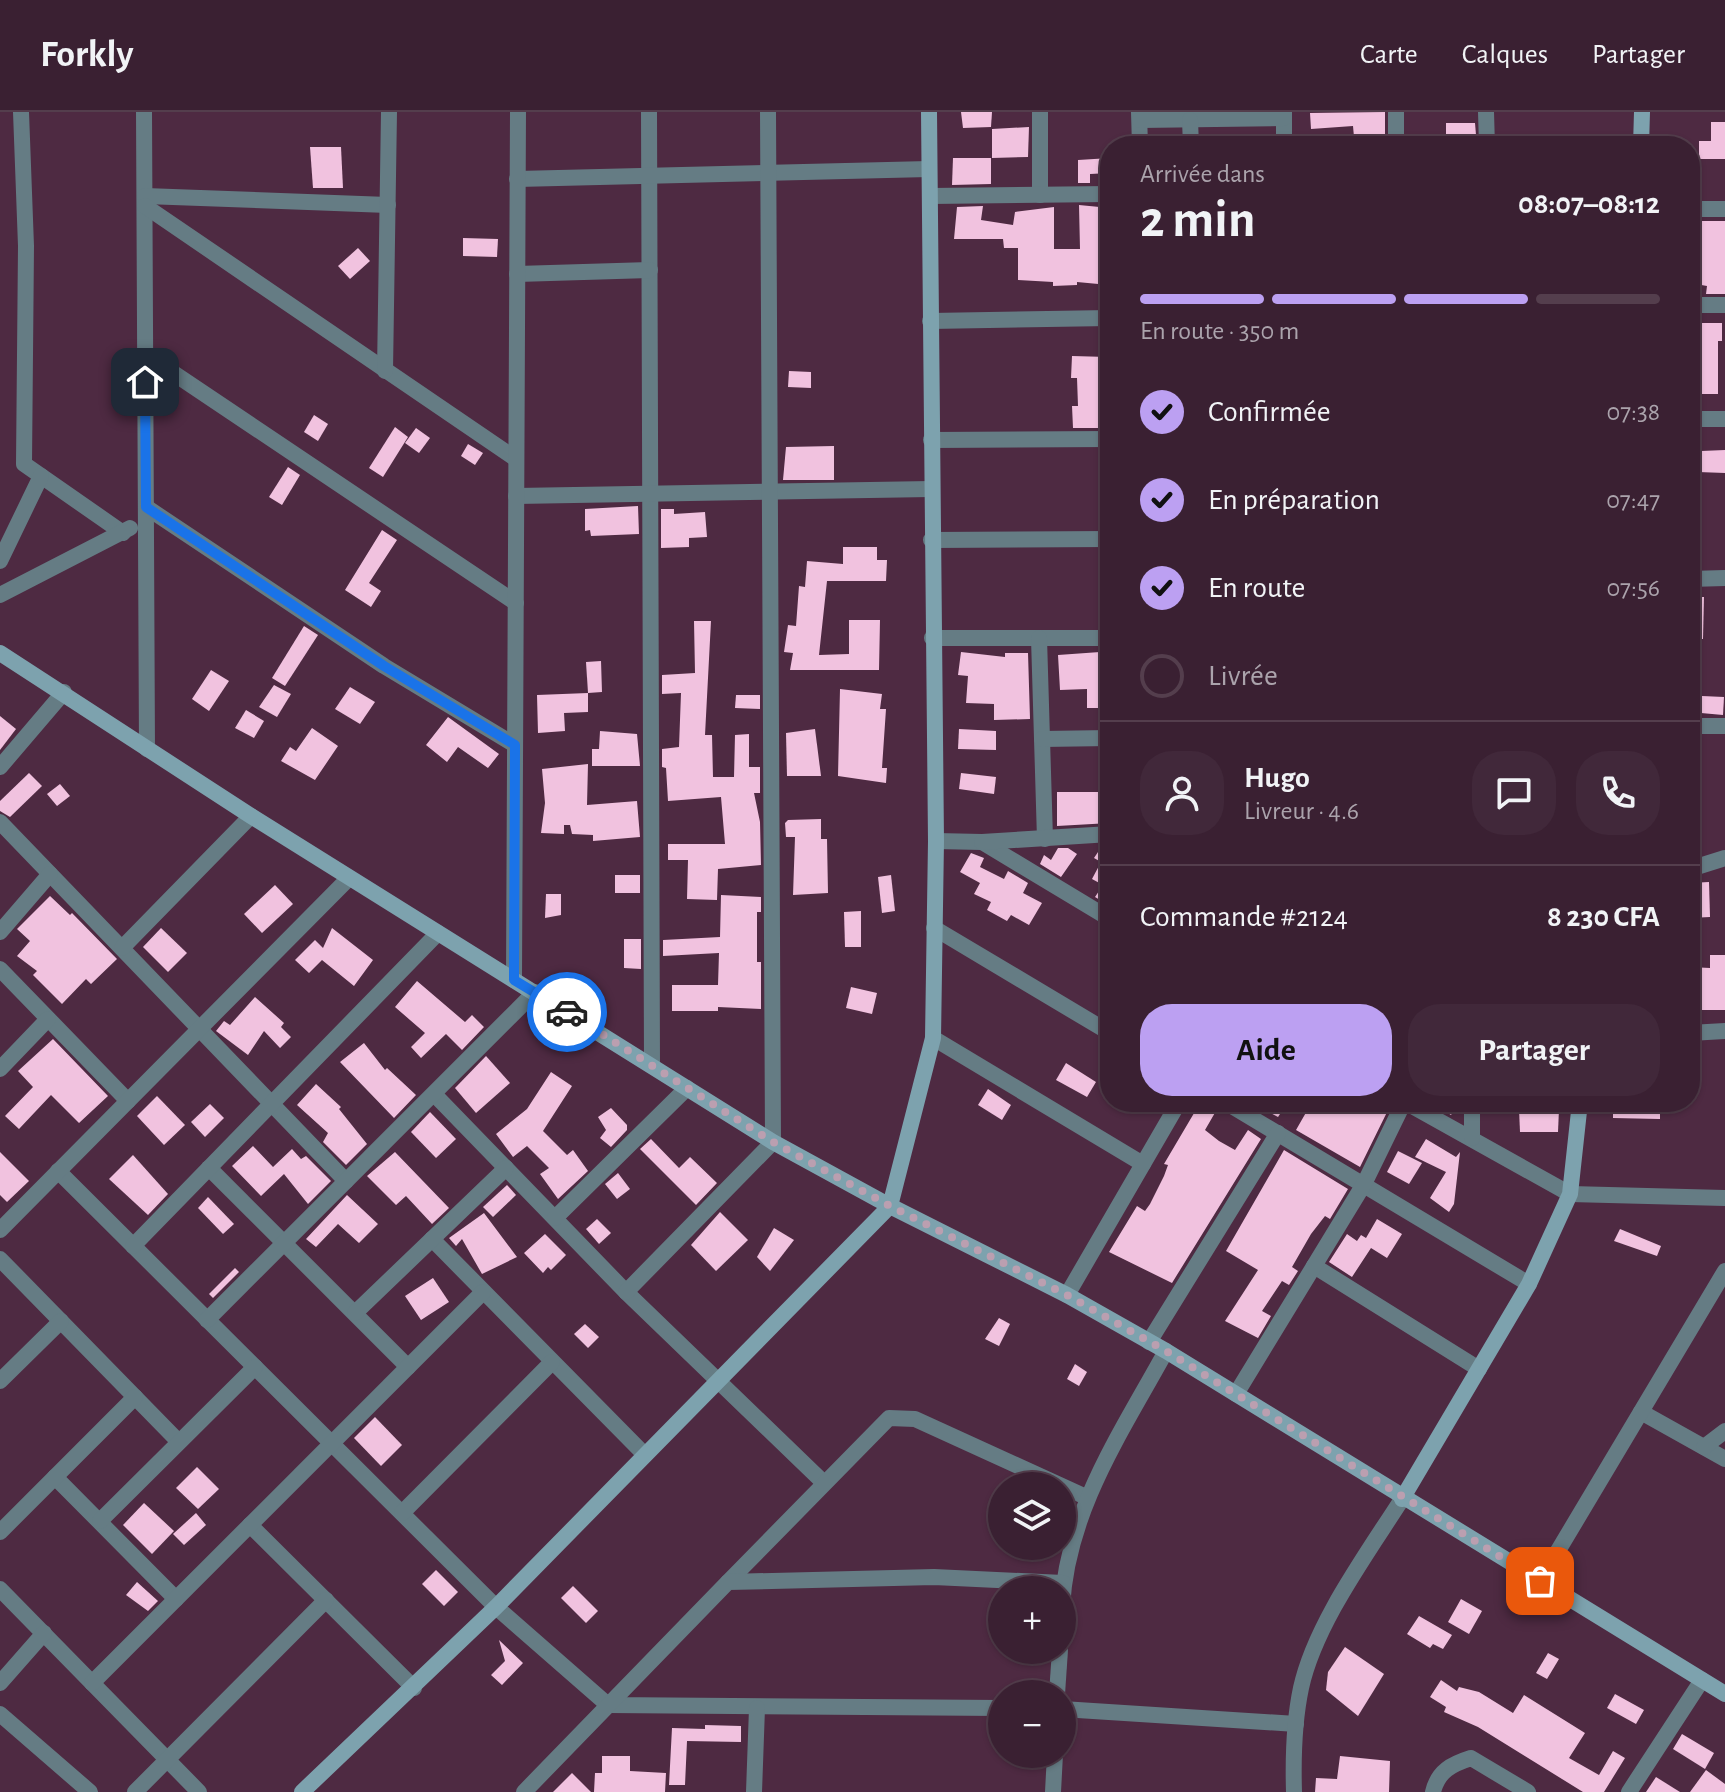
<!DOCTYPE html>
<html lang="fr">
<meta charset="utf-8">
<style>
body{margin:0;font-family:"Alegreya Sans",sans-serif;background:#41283a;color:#f1f3f6;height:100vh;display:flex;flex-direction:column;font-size:30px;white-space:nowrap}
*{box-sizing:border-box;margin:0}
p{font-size:26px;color:#aba3ac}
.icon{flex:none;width:44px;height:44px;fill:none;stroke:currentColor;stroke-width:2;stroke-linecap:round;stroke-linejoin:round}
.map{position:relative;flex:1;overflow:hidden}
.drawer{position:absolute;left:1100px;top:24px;width:600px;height:976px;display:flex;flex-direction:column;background:#3a2032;border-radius:32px;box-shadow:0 2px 6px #0004,0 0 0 2px #543e4d}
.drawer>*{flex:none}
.controls{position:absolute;left:988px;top:1360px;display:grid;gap:16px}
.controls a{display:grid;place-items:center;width:88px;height:88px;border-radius:50%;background:#3a2032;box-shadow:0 2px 6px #0004,0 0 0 2px #543e4d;font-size:40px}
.pin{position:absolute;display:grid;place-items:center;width:68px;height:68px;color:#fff;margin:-34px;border-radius:16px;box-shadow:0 4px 12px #0006}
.courier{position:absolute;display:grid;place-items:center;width:80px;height:80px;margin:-40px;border:6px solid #1a73e8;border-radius:50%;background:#fff;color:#222;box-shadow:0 2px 10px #0007}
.overview em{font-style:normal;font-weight:700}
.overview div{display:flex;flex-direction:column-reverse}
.overview{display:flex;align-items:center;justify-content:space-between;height:136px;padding:0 40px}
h1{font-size:52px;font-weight:700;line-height:60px}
.bar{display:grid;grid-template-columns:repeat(4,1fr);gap:12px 8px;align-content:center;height:96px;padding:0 40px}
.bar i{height:10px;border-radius:6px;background:#543e4d}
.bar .active{background:#bca0f2}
.bar p{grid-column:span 4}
.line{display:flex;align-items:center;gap:20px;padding:0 40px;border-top:2px solid #543e4d}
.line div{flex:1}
.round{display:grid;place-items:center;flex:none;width:84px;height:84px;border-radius:32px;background:#41283a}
ol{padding:0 40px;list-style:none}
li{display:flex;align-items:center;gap:24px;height:88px}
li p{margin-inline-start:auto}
li .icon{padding:8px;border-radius:50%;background:#bca0f2;color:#111;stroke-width:4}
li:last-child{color:#aba3ac}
li i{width:44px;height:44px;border:4px solid #543e4d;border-radius:50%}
.cta{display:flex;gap:16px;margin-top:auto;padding:16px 40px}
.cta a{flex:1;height:92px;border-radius:32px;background:#bca0f2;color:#111;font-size:32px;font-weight:700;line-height:92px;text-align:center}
.cta a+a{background:#41283a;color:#f1f3f6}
header{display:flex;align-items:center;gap:48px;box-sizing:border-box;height:112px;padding:0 40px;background:#3a2032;border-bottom:2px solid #543e4d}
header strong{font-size:38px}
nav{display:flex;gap:44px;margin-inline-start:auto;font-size:28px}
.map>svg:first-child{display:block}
.building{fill:#f1c2df}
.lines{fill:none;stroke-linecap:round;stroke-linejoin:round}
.street{stroke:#657c84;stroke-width:16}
.secondary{stroke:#7da2ae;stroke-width:16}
.done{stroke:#bb9fb0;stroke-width:8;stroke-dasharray:0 14.4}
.route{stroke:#1a73e8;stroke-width:10}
</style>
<header>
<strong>Forkly</strong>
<nav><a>Carte</a><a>Calques</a><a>Partager</a></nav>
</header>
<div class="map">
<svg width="1725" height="1680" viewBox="0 0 1725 1680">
<rect width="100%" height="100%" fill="#4e2a42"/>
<g class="building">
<path d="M961,0h31l-1,15 -28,1z"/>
<path d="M1385,0v23l-31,2 -1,-11 -42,3 -1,-16z"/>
<path d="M1711,10h14v37h-26v-18h12z"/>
<path d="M1446,11h29l1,12 -30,5z"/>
<path d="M1029,15l-1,30 -36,1v-29z"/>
<path d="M310,35h31l2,41h-30z"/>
<path d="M953,46h38v26l-39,1z"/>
<path d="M1110,46v15l-20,1v9h-12v-23z"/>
<path d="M1079,93l31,3 -1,77 -32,-3v3l-24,1v-4l-35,-2v-32h-14l-1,-9h-49l3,-32 26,-1 -2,14 32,5 2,-13 39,-5v42h26z"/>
<path d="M1690,109h35v73h-19l1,-8 -17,-3z"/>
<path d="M463,126l35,1 -1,18 -34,-1z"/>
<path d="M358,136l12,13 -20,18 -12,-13z"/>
<path d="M1690,211h32v18h-4v53h-28z"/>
<path d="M1072,244l36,1 2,59 -8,1v11h-29l-1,-22h6l-1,-28h-6z"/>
<path d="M789,259l22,1v16l-23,-1z"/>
<path d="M314,303l14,9 -10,17 -14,-9z"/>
<path d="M395,315l13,10 -25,40 -14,-9z"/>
<path d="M416,316l14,10 -11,15 -14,-10z"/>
<path d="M468,332l15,9 -8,12 -14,-9z"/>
<path d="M834,334v34h-51l3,-33z"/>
<path d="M1725,338v23l-27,-1 3,-21z"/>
<path d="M288,355l12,8 -18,30 -13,-8z"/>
<path d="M638,394l1,28 -48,2 -1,-6 -5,1v-22z"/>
<path d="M661,397h13v5l31,-2 2,25 -18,1v9l-28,1z"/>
<path d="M382,418l15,10 -28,43 12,8 -10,16 -26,-17z"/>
<path d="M843,435h34v13h10l-1,21h-59l-8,74 30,-1v-34h31l-1,50h-89l3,-17 -9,-1 4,-27 8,1 3,-40 6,1 2,-26 36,3z"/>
<path d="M1690,485h14l-1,42h-13z"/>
<path d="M694,509h17l-6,114h7l1,42h21l1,-42 14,-1v33h11v26h-6l6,29 1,43 -43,4 -1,31 -30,-1 1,-39h-20v-16h57l-4,-47 -53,4 -2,-33 -4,-1v-18l17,-2 2,-54 -19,1v-19l33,-2z"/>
<path d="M304,514l14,9 -33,51 -13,-8z"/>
<path d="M961,540l44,5v-4h23l2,66 -36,1v-16l-28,-1 2,-27 -10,-1z"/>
<path d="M1100,540h10v51l-7,-1v6h-16v-19l-27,1 -2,-35z"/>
<path d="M601,549l1,31 -14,1 -2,-31z"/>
<path d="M211,558l18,11 -20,30 -17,-12z"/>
<path d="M274,573l17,9 -14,23 -18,-10z"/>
<path d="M350,575l25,15 -15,22 -25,-15z"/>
<path d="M840,577l42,5 -2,15h6l-4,59h5l-1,15 -48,-7z"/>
<path d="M588,581v19l-24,1 1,18 -27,2 -1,-38z"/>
<path d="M736,583h24v14l-25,-1z"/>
<path d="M1702,584l22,1 -1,18 -22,-2z"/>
<path d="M246,598l18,11 -10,17 -19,-10z"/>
<path d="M0,604l16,13 -16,21z"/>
<path d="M448,605l51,37 -11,14 -30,-21 -11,15 -21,-17z"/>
<path d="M312,616l26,18 -23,34 -34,-19 9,-14 6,4z"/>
<path d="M815,617l6,47h-34l-1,-43z"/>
<path d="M959,617l37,2v19l-38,-1z"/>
<path d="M600,619l37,3 3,32h-48v-17h7z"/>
<path d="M588,652l-1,41 50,-4 3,36 -47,4v-6l-21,-1 -2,-9h-6v9l-23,-1 4,-30 -3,-34z"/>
<path d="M29,661l13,13 -32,31 -10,-6v-10z"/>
<path d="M961,661l35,4 -2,17 -35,-5z"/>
<path d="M60,672l10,12 -13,10 -10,-12z"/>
<path d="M1057,680h53v31l-53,3z"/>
<path d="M821,707v20h6l1,54 -35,2 2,-58h-9l-1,-14 3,-3z"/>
<path d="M1110,733v61l-15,-9 8,-12 -11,-6 9,-17 -7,-4 8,-12z"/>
<path d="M1058,736h10l9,6 -16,23 -21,-13 4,-9 7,5z"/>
<path d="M971,741l13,5 -4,9 24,12 4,-8 20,12 -5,10 19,10 -13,22 -18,-10 -4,6 -20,-11 4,-8 -17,-8 6,-11 -20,-11z"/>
<rect x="615" y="763" width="25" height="18"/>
<path d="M891,763l4,36 -13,2 -4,-36z"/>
<path d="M1709,770l1,35 -20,1v-35z"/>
<path d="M275,773l18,19 -31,29 -18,-19z"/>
<path d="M546,782h15v21l-16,3z"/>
<path d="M721,783l40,2v15h-4v50h4v47l-43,-2v4h-46v-26h46l1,-32 -56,3v-16l57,-3z"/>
<path d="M50,784l20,19 2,-2 45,46 -26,25 -5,-5 -24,25 -29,-29 4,-4 -20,-15 13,-15 -13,-12z"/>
<path d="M861,799v36h-16l-1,-35z"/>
<path d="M161,816l26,25 -19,19 -25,-25z"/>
<path d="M332,816l41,32 -19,26 -32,-26 -13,13 -14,-13 20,-20 8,8z"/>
<path d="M624,827h17v30l-17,-1z"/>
<path d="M1710,843h15v55h-35v-43l20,1z"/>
<path d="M417,869l48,41 7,-7 12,12 -22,23 -16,-16 -25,24 -10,-11 14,-14 -30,-26z"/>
<path d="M851,875l26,6 -5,21 -26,-6z"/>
<path d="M255,885l29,26 -3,4 10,10 -11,11 -16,-17 -16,24 -32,-24 8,-10 6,4z"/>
<path d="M53,927l55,57 -29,27 -28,-28 -32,34 -14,-13 28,-29 -15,-16z"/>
<path d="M364,931l21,27 2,-2 29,27 -22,23 -54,-56z"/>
<path d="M486,944l24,27 -34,30 -21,-25z"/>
<path d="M1066,951l30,19 -9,15 -31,-17z"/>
<path d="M551,960l21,14 -29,45 24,24 6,-5 15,21 -30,28 -18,-25 9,-6 -22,-22 -14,11 -17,-23 31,-25z"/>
<path d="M316,972l25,23 -2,2 28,35 -21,21 -23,-23 5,-9 -31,-28z"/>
<path d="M988,977l23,16 -9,15 -24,-15z"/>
<path d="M157,984l28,29 -21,20 -27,-29z"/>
<path d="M1250,990h38l-10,15z"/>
<path d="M1312,990l9,4 2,-4 16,9 5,-9h48l-32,65 -64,-37z"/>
<path d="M1431,990h28l-8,13z"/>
<path d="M1613,990h47v17l-47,-1z"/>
<path d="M1200,991l16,8 -11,19 14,11 16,9 13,-20 13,9 -89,144 -63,-31 28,-46 8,5 5,-7 14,-28 4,-11 -4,-1z"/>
<path d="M210,992l14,14 -19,19 -14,-15z"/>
<path d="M611,996l16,17v5l-16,17 -11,-9 6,-8 -8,-13z"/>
<path d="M1519,997h40l-1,23h-38z"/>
<path d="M430,1000l26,27 -20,19 -25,-26z"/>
<path d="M651,1027l28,29 11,-11 27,26 -21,22 -56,-56z"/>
<path d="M1426,1027l30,18 4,-5 -6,52 -5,8 -19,-14 16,-26 -31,-15z"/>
<path d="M253,1034l20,21 19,-18 9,10 5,-3 25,25 -23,23 -24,-30 -23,22 -29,-30z"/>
<path d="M1284,1038l64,39 -18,30 -5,-3 -14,18 -19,33 6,4 -9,14 -7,-4 -20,30 9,5 -13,22 -33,-17 33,-51 -32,-19z"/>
<path d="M1398,1039l24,12 -13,21 -22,-12z"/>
<path d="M0,1040l29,29 -22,21 -7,-7z"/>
<path d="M395,1040l54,56 -17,16 -26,-28 -10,9 -29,-29z"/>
<path d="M133,1043l35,39 -20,21 -39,-36z"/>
<path d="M618,1061l12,16 -13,10 -12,-15z"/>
<path d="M507,1073l9,10 -23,22 -10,-10z"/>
<path d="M347,1083l31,29 -19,19 -21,-19 -22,23 -10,-8z"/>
<path d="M208,1085l26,27 -11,10 -25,-26z"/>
<path d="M720,1100l28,28 -32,31 -25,-26z"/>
<path d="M484,1101l33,44 -35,17 -20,-35 -6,7 -7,-8z"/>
<path d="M597,1107l14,14 -12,11 -13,-15z"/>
<path d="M1377,1107l25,15 -15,24 -16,-10 -19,29 -23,-15 18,-28 10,7 4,-6 5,3z"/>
<path d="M774,1116l20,12 -24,31 -13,-14z"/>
<path d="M1620,1117l41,17 -4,10 -43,-15z"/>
<path d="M545,1122l21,21 -15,15 -3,-3 -5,6 -19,-20z"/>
<path d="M235,1156l4,4 -26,26 -4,-4z"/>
<path d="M433,1166l16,24 -28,18 -16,-24z"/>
<path d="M999,1206l11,6 -11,22 -14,-7z"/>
<path d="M585,1212l14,13 -11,11 -14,-14z"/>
<path d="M1075,1252l12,8 -8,14 -12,-7z"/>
<path d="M375,1305l27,28 -21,21 -27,-28z"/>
<path d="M197,1355l22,22 -21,20 -22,-21z"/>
<path d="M144,1391l30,28 -22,23 -29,-29z"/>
<path d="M196,1401l10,12 -22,20 -11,-11z"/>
<path d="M436,1458l22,22 -14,14 -22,-22z"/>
<path d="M137,1470l21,19 -10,10 -22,-16z"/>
<path d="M573,1474l25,25 -12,12 -25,-25z"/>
<path d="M1461,1487l21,12 -13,23 -21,-12z"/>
<path d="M1419,1504l33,19 -9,14 -10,-5 -3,4 -23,-14z"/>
<path d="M499,1528l24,23 -21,22 -11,-10 14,-14z"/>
<path d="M1345,1535l39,27 -26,42 -32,-26 2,-18z"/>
<path d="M1548,1541l11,6 -12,20 -11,-6z"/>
<path d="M1441,1568l16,11 2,-4 20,5 34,21 11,-18 61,38 -16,25 30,17 14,-24 12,7 -21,34h-21l-105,-65 -34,-15 2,-5 -16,-10z"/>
<path d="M1615,1582l29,16 -8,14 -29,-16z"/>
<path d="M705,1613l36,1v16l-54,-1 -2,44h-16l3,-57 33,1z"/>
<path d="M1682,1622l32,19 -9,16 -32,-20z"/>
<path d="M602,1644h28v15l36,2 -1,19h-71l1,-19h7z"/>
<path d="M1340,1644l50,5 -1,31h-74l1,-14 21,1z"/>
<path d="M1706,1658l19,14v8h-35z"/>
<path d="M572,1661l19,19h-38z"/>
<path d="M1656,1665l24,15h-34z"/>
</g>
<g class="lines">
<g class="street">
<path d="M21,0l5,134 -2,218 99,69"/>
<path d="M144,0l3,637"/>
<path d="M649,0l3,953"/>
<path d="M1139,0l1,34"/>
<path d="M1284,0v34"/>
<path d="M1396,0v34"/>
<path d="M1486,0l1,34"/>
<path d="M1140,8l144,-2"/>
<path d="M1190,8l1,26"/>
<path d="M517,67l412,-10"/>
<path d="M1040,83v-83"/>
<path d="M145,84l243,9"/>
<path d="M930,84l180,-2"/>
<path d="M145,94l371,253"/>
<path d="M1690,97h35"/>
<path d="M517,162l133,-4"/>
<path d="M1690,193h35"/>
<path d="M930,209l180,-3"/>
<path d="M145,242l371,249"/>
<path d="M385,259l4,-259"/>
<path d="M1690,307h35"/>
<path d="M931,328l179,-1"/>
<path d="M516,384l415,-7"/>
<path d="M146,395l238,159 131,79"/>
<path d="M931,428l179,-1"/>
<path d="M0,449l41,-85"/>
<path d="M1690,467l35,-1"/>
<path d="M0,483l130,-67"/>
<path d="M932,526h178"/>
<path d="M1039,526l6,201"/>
<path d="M1690,614h35"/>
<path d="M1042,627l68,-1"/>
<path d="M0,655l64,-75"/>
<path d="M0,710l346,359"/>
<path d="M936,729l46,1 128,77"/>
<path d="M982,730l128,-8"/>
<path d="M1690,757l35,-11"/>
<path d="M934,816l176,105"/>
<path d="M0,820l50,-58"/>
<path d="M122,836l129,-132"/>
<path d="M0,857l128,132"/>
<path d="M514,868l4,-868"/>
<path d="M1690,921l35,-2"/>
<path d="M933,926l210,126"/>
<path d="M0,957l48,-50"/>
<path d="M434,982l192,198 197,190"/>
<path d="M1225,990l304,182"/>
<path d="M1405,990l165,92 155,4"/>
<path d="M1472,1026v-36"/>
<path d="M209,1056l199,199"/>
<path d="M58,1059l438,436 112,98 394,3"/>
<path d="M555,1106l132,-130"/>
<path d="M0,1118l349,-352"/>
<path d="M432,1127l213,216"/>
<path d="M133,1134l305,-313"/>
<path d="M0,1147l179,183"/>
<path d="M1314,1154l165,103"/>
<path d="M626,1180l147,-150 -5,-1030"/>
<path d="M1067,1183l112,-193"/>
<path d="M355,1201l151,-145"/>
<path d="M207,1208l328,-328"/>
<path d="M1149,1230l129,-209"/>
<path d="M0,1269l61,-60"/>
<path d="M1236,1282l128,-210 40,-82"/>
<path d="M1641,1300l84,47"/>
<path d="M1704,1335l21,-16"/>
<path d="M55,1365l121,122"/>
<path d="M402,1401l150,-151"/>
<path d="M100,1409l155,-154"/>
<path d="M250,1413l164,163"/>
<path d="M0,1420l135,-135"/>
<path d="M1540,1469l185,-310"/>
<path d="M728,1470l161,-164 26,1 171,78"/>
<path d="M0,1477l199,203"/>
<path d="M1062,1495c5,-96 59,-174 104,-256"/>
<path d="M0,1571l44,-50"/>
<path d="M92,1571l391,-391"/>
<path d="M1057,1582l3,-44"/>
<path d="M1062,1597l234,15"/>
<path d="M0,1602l90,78"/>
<path d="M135,1680l191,-192"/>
<path d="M524,1680l204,-210 206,-5 129,6"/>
<path d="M754,1680l3,-84"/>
<path d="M1053,1680l2,-38"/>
<path d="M1294,1680c-1,-34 0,-71 7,-104 14,-64 66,-134 101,-189"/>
<path d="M1433,1680c5,-21 19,-28 38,-34l57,34"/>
<path d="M1629,1680l73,-112"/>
</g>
<g class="secondary">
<path d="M1641,34l1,-34"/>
<path d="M0,541l251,163 522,326 117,64 177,89 99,56 559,343"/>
<path d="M1402,1387l127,-215 41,-90 10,-92"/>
<path d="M302,1680l194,-185 394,-401 43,-168 3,-197 -7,-729"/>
</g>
</g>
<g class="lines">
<path class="done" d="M567,900l206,130 117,64 177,89 99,56 374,230"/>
<path class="route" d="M145,270l1,125 238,159 131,79 -1,235 53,32"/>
</g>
</svg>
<div class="controls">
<a><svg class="icon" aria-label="layers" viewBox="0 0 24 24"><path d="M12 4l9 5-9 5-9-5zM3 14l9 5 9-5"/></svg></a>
<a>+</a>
<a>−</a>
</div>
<div class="pin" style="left:1540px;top:1469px;background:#ea580c"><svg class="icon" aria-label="bag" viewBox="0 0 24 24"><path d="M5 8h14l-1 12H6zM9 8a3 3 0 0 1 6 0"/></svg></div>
<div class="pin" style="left:145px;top:270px;background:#1f2937"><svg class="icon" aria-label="home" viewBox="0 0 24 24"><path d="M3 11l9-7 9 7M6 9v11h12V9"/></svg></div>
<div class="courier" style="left:567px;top:900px"><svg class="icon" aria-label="car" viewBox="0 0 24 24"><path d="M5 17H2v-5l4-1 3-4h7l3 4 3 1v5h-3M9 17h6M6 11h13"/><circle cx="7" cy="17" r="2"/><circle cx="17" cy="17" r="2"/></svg></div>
<section class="drawer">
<div class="overview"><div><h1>2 min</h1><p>Arrivée dans</p></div><em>08:07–08:12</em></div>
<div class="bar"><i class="active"></i><i class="active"></i><i class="active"></i><i></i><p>En route · 350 m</p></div>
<ol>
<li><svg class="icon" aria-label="check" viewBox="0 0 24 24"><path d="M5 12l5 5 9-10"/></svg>Confirmée<p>07:38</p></li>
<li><svg class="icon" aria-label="check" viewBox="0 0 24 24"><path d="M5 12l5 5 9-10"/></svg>En préparation<p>07:47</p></li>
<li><svg class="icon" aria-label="check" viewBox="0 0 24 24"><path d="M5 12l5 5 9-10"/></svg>En route<p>07:56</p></li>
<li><i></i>Livrée</li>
</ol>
<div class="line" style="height:144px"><a class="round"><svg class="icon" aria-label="person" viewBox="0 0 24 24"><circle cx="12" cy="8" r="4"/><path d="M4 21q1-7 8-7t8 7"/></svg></a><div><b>Hugo</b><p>Livreur · 4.6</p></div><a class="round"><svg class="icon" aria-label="chat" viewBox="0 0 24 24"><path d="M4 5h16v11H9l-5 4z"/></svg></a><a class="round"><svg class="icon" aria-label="phone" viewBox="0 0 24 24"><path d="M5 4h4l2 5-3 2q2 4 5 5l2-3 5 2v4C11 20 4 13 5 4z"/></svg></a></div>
<div class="line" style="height:104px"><div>Commande #2124</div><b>8 230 CFA</b></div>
<div class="cta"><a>Aide</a><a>Partager</a></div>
</section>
</div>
